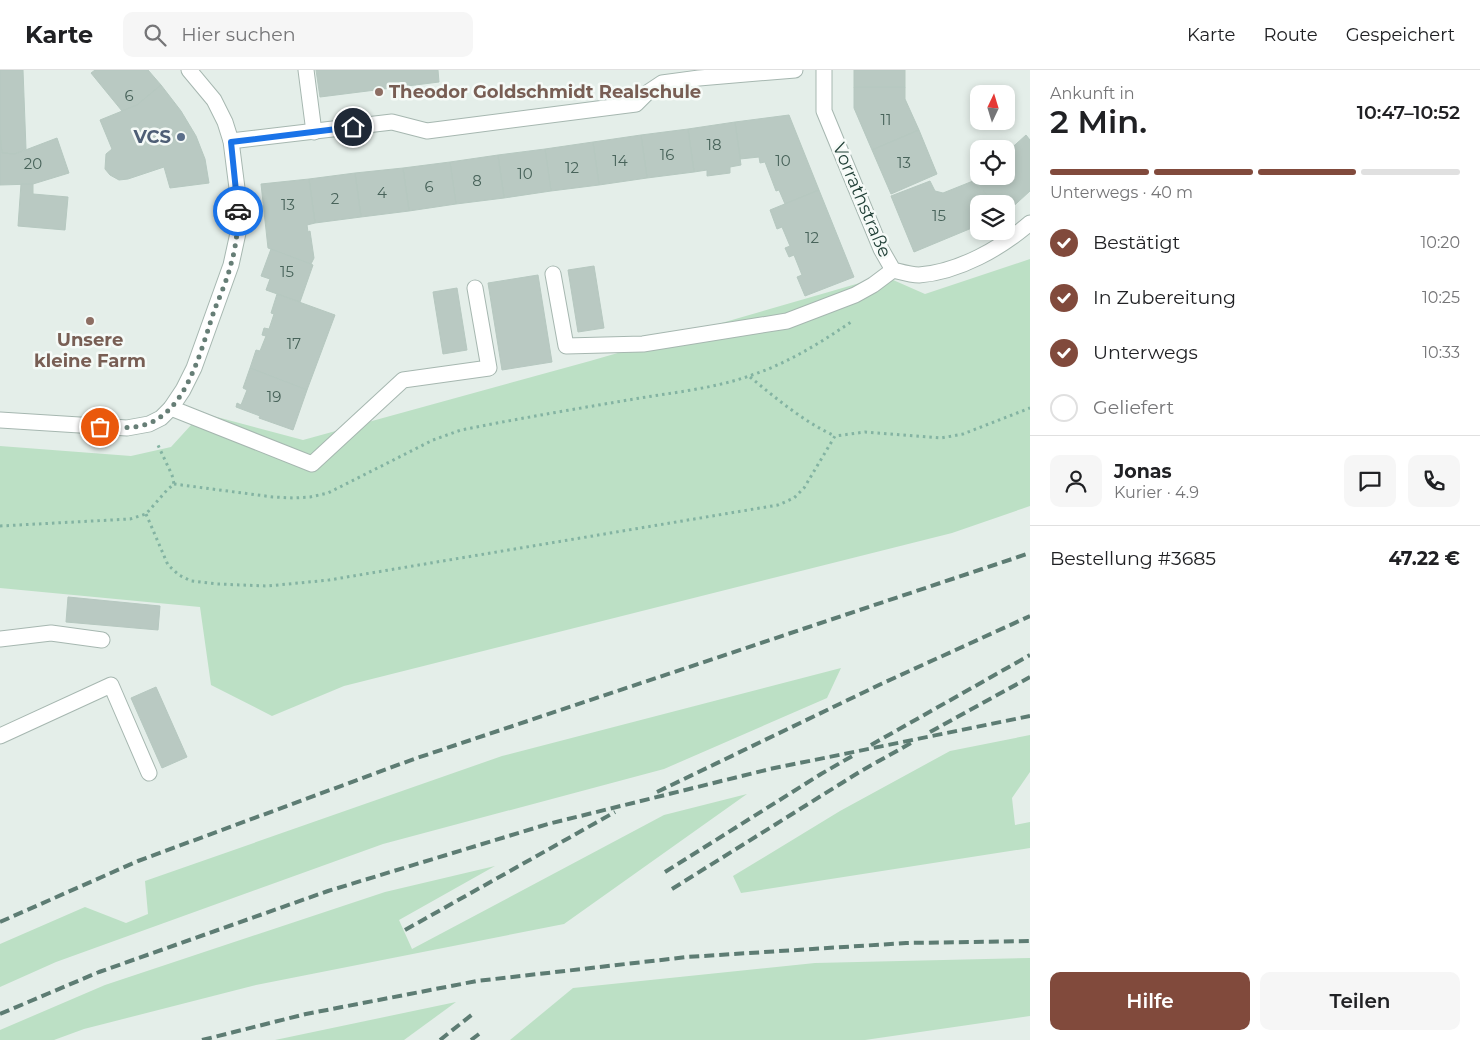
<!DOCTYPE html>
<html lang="de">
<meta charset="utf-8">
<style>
body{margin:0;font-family:Montserrat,sans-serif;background:#f6f6f6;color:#202124;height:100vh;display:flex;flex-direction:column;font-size:19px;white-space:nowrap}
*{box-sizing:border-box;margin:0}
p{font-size:16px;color:#757577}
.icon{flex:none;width:28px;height:28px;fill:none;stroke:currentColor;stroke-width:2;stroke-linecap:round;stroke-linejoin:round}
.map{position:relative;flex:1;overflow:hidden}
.drawer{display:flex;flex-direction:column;background:#fff;width:450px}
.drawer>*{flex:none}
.needle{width:32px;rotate:4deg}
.tools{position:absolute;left:970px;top:15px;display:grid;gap:10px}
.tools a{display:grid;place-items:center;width:45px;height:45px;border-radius:10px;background:#fff;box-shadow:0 2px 8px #0003;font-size:25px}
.pin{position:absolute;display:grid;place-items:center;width:42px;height:42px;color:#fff;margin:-21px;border:2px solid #fff;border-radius:50%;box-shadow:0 1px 5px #0007}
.courier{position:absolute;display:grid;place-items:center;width:50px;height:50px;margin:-25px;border:4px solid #1a73e8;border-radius:50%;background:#fff;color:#222;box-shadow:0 1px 6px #0007}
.summary em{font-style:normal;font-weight:600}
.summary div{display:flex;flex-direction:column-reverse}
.summary{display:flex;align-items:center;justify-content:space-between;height:85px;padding:0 20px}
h1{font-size:32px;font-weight:600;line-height:38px}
.bar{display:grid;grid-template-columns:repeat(4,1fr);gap:8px 5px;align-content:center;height:60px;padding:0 20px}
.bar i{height:6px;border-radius:4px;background:#e0e0e0}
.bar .selected{background:#814a3c}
.bar p{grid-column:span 4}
.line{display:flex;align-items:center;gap:12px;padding:0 20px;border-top:1px solid #e0e0e0}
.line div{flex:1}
.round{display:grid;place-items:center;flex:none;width:52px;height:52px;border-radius:10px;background:#f6f6f6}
ol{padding:0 20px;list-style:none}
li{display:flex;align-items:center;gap:15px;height:55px}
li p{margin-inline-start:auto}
li .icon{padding:5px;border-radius:50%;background:#814a3c;color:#fff;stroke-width:4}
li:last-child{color:#757577}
li i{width:28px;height:28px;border:2px solid #e0e0e0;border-radius:50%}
.action{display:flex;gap:10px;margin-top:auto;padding:10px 20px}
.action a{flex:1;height:58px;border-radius:10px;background:#814a3c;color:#fff;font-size:20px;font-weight:600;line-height:58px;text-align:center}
.action a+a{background:#f6f6f6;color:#202124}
header{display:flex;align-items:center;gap:30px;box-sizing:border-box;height:70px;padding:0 25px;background:#fff;border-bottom:1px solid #e0e0e0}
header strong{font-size:24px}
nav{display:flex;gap:28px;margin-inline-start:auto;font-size:18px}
.search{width:350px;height:45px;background:#f6f6f6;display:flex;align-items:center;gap:12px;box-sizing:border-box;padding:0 18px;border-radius:10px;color:#757577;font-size:19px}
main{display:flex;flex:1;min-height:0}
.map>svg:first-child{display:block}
.green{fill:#bce0c5}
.building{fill:#b9c9c2;stroke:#b6c8c0}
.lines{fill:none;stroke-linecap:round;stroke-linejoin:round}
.minor-casing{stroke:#a6b7b0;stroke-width:17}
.path{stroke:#83b3a2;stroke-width:3;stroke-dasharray:2.5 4;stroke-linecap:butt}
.minor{stroke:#fff;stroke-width:15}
.rail{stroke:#5d7c73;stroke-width:4;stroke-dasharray:10 5;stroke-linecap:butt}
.done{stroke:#667e76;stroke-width:5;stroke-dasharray:0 9}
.route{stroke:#1a73e8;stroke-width:6}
.education-dot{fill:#8d6e63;stroke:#f5faf7;stroke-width:2}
.service-dot{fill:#5c6f8a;stroke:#f5faf7;stroke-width:2}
.labels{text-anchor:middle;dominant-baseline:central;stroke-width:5;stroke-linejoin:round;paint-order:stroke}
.number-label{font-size:15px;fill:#48635a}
.education-label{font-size:18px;font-weight:bold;fill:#785e54;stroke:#f5faf7;text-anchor:start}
.service-label{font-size:18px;font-weight:bold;fill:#4e5e75;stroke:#f5faf7;text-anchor:end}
.street-label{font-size:18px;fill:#224138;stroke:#f5faf7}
</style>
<header>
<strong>Karte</strong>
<div class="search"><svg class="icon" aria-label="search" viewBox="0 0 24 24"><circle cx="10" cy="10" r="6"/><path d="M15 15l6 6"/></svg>Hier suchen</div>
<nav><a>Karte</a><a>Route</a><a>Gespeichert</a></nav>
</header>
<main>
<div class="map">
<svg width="1030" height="970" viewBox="0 0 1030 970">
<rect width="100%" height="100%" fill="#e4eee9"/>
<g class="green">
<path d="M1030,189v247l-78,27 -608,153 -72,30 -61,-31 -11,-78 -200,-19v-142l131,10 40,-9 31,-34 101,27 287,-79 294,-85 41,18z"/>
<path d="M841,598l-14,30 -163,71 -281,75 -327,118 -56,25v-43l85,-37 41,16 22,-9 -3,-33 357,-125z"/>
<path d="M1030,665v37l-18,26 3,27 15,-3v26l-289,45 -8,-17 107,-65 110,-60z"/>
<path d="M747,724l-183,130 -308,61 -172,44 -30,11h-54v-10l105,-45 280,-93 110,-26 -96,54 13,29 252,-134z"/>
<path d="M1030,888v58l-165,24h-355l63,-52 242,-25z"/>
<path d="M456,932l-52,38h-129z"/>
</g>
<g class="building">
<path d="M0,0h23l3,79 -11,5 -13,-1 -2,-18z"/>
<path d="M95,0h53l13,15 -24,20 -15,6 -31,-38z"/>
<path d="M316,0h122l1,12 -119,15z"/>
<rect x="854" y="0" width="51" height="17"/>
<path d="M161,15l20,26 15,25 9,23 4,24 -39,5 -6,-21 -36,12 -9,1 -9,-5 -5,-6 1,-15 6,-5 -12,-29 37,-15z"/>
<path d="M854,17h51v12l14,31 -47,20 -18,-42z"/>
<path d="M789,45l30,75 -34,14 -6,-14 -3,1 -11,-29 -5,1 -1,-6 -19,2 -5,-37z"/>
<path d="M735,52l6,43 -11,2v6l-23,3v-6l-13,2 -6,-43z"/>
<path d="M688,59l6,43 -47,6 -6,-43z"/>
<path d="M919,60l18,44 -46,20 -19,-44z"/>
<path d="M0,65l2,18 13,1 42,-16 12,35 -36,11 -33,1z"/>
<path d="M641,65l6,43 -48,7 -6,-43z"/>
<path d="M1026,65l4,5v51l-24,22v-9h-11l-20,-22 6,-6h25v-23z"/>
<path d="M593,72l6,43 -48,6 -6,-42z"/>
<path d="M545,79l6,42 -47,7 -6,-43z"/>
<path d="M498,85l6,43 -48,6 -6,-42z"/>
<path d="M450,92l6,42 -47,7 -6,-43z"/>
<path d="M403,98l6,43 -48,6 -6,-44z"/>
<path d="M355,103l6,44 -46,6 -6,-44z"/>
<path d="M309,109l6,44 -8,2 1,7 2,-1 4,27 -3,6 -43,-16 -7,-64z"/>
<path d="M930,111l5,10 8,2 30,-12 22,23h-16v21l-65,27 -23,-56z"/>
<path d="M21,114h12v10l35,3 -3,33 -47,-4z"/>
<path d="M819,120l35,87 -49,19 -8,-19 5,-2 -8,-20 -5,2 -4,-9 5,-2 -8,-19 -5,2 -7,-19z"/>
<path d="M271,179l42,16 -13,37 -34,-12 4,-11 -9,-3z"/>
<path d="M594,196l10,62 -26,4 -10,-62z"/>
<path d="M538,205l14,87 -50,8 -14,-87z"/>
<path d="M457,218l10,62 -24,4 -10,-62z"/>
<path d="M277,224l58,21 -28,75 -57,-22 6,-18 4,1 6,-15 -4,-1 2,-7 5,1 5,-15 -3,-1z"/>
<path d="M250,298l57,22 -14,40 -34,-12 1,-2 -24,-9 1,-4 4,2 6,-15 -4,-2z"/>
<path d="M68,527l92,9 -2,24 -92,-8z"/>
<path d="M156,617l31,70 -25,11 -31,-70z"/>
</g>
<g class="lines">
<g class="minor-casing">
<g id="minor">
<path d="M306,0l8,62"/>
<path d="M824,0v41l57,138 12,21c8,2 18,5 26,5 40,-3 82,-27 111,-52"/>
<path d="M231,71l161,-19 35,9 209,-27 11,-11 15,-10 37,-5 96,-8"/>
<path d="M553,204l13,72 77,-2 144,-23 68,-26 18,-10 20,-15"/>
<path d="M171,338l141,56 91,-84 86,-12 -14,-80"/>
<path d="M0,350l127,8 22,-4 12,-6 10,-10 12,-18 11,-22 37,-103 7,-32 1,-29 -8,-63 -6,-19 -11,-22 -25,-30"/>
<path d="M0,569l51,-6 51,7"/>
<path d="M0,666l111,-51 38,88"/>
</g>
</g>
<g class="path">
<path d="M750,307c27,22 54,45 85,59"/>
<path d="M174,414l99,13 20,1 17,-1 18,-4 105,-53 28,-10c60,-12 120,-22 179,-32 37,-6 76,-10 112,-23 36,-12 68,-32 99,-53"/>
<path d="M146,444l22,51 11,10 12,6 26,3 51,2 61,-6 449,-75 16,-7 10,-10 31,-52 30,-4 76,6 22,-4 67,-26"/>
<path d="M0,456l130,-7 16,-5 21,-24 7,-6 -2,-9 -15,-32"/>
</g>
<use href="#minor" class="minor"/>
<g class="rail">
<path d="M930,662l100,-55"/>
<path d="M871,675l159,-90"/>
<path d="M657,722l224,-108 149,-68"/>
<path d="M665,802l156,-98 33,-19"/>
<path d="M672,819l189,-118 50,-28"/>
<path d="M0,852l138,-61 276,-102 616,-206"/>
<path d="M405,860l210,-118"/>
<path d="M0,944l99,-42 229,-81 220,-67 222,-55 260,-53"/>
<path d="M202,970l104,-26 171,-33 210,-24 219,-14 124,-2"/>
<path d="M440,970l34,-27"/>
<path d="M471,970l12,-9"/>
</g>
</g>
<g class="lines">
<path class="done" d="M100,357c20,1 42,3 59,-9 31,-20 44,-74 55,-107 6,-15 13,-31 17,-47 5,-17 7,-35 7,-53"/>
<path class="route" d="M238,141l-7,-69 122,-15"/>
</g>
<g class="education-dot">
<circle cx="379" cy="22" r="5"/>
<circle cx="90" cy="251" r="5"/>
</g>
<circle class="service-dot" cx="181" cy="67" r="5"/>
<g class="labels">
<g class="number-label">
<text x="129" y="25">6</text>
<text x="886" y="49">11</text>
<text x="714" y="74">18</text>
<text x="667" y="84">16</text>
<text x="620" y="90">14</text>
<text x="783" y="90">10</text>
<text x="904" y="92">13</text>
<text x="33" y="93">20</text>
<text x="572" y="97">12</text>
<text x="525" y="103">10</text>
<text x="477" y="110">8</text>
<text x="429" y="116">6</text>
<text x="382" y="122">4</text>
<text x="335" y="128">2</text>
<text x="288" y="134">13</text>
<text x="939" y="145">15</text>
<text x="812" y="167">12</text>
<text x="287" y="201">15</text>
<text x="294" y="273">17</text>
<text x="274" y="326">19</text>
</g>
<g class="education-label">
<text x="389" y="22">Theodor Goldschmidt Realschule</text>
<text x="90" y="270" text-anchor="middle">Unsere<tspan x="90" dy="21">kleine Farm</tspan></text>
</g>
<g class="service-label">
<text x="171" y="67">VCS</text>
</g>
<g class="street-label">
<text transform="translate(862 130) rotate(67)">Vorrathstraße</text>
</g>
</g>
</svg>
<div class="tools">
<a><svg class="needle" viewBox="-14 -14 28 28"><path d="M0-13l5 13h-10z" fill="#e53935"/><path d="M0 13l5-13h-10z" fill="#757577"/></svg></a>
<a><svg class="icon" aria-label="locate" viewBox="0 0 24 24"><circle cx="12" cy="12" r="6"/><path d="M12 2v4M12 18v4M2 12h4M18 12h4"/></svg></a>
<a><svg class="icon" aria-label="layers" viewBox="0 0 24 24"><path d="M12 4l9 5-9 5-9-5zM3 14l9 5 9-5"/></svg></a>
</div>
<div class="pin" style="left:100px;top:357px;background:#ea580c"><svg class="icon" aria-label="bag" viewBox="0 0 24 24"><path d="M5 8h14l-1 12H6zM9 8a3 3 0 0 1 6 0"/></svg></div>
<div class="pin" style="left:353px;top:57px;background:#1f2937"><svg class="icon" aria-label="home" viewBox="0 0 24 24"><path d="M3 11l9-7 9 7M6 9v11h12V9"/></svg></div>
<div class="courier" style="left:238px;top:141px"><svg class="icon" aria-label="car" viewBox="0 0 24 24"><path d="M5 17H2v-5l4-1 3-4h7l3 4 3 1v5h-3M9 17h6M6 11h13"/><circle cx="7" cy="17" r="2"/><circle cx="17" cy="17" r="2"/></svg></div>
</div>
<section class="drawer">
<div class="summary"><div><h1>2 Min.</h1><p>Ankunft in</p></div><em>10:47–10:52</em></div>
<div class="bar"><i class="selected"></i><i class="selected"></i><i class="selected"></i><i></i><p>Unterwegs · 40 m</p></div>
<ol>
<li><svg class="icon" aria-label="check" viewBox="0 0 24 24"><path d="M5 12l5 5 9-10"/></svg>Bestätigt<p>10:20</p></li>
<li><svg class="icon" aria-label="check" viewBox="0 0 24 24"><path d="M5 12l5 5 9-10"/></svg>In Zubereitung<p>10:25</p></li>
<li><svg class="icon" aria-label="check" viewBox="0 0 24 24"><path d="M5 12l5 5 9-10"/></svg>Unterwegs<p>10:33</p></li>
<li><i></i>Geliefert</li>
</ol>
<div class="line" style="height:90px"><a class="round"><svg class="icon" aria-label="person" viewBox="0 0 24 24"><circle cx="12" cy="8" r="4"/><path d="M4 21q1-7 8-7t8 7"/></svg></a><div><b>Jonas</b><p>Kurier · 4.9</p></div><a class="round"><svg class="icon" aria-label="chat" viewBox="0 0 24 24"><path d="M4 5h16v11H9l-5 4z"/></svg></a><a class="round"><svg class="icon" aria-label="phone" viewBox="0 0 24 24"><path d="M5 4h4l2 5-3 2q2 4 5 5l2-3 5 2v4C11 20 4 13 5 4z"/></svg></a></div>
<div class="line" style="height:65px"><div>Bestellung #3685</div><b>47.22 €</b></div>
<div class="action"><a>Hilfe</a><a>Teilen</a></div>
</section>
</main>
